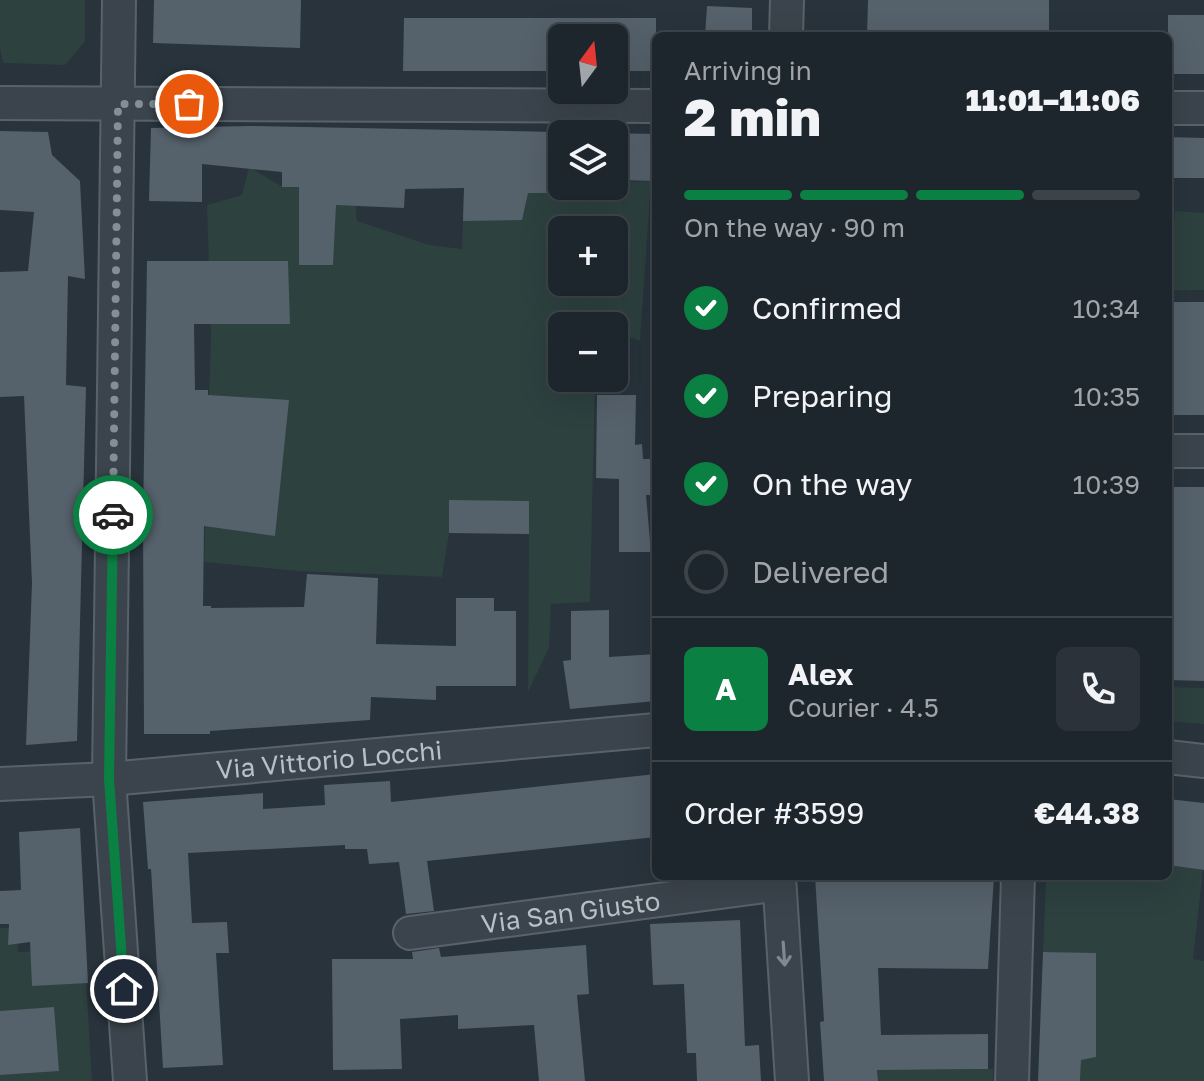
<!DOCTYPE html>
<meta charset="utf-8">
<style>
body{margin:0;font-family:"Golos Text",sans-serif;background:#2b3239;color:#f1f3f6;height:100vh;display:flex;flex-direction:column;font-size:30px;white-space:nowrap}
*{box-sizing:border-box;margin:0}
p{font-size:26px;color:#a1a5aa}
.icon{flex:none;width:44px;height:44px;fill:none;stroke:currentColor;stroke-width:2;stroke-linecap:round;stroke-linejoin:round}
.map{position:relative;flex:1;overflow:hidden}
.details{position:absolute;left:652px;top:32px;width:520px;height:848px;display:flex;flex-direction:column;background:#1e262d;border-radius:12px;box-shadow:0 8px 32px #0002,0 0 0 2px #3c4349}
.details>*{flex:none}
.needle{width:52px;rotate:15deg}
.tools{position:absolute;left:548px;top:24px;display:grid;gap:16px}
.tools a{display:grid;place-items:center;width:80px;height:80px;border-radius:12px;background:#1e262d;box-shadow:0 8px 32px #0002,0 0 0 2px #3c4349;font-size:40px}
.pin{position:absolute;display:grid;place-items:center;width:68px;height:68px;color:#fff;margin:-34px;border:4px solid #fff;border-radius:50%;box-shadow:0 2px 8px #0007}
.courier{position:absolute;display:grid;place-items:center;width:80px;height:80px;margin:-40px;border:6px solid #0b8043;border-radius:50%;background:#fff;color:#222;box-shadow:0 2px 10px #0007}
.overview em{font-style:normal;font-weight:800}
.overview div{display:flex;flex-direction:column-reverse}
.overview{display:flex;align-items:center;justify-content:space-between;height:136px;padding:0 32px}
h1{font-size:52px;font-weight:800;line-height:60px}
.bar{display:grid;grid-template-columns:repeat(4,1fr);gap:12px 8px;align-content:center;height:96px;padding:0 32px}
.bar i{height:10px;border-radius:6px;background:#3c4349}
.bar .on{background:#0b8043}
.bar p{grid-column:span 4}
.line{display:flex;align-items:center;gap:20px;padding:0 32px;border-top:2px solid #3c4349}
.line div{flex:1}
.round{display:grid;place-items:center;flex:none;width:84px;height:84px;border-radius:12px;background:#2b3239}
ol{padding:0 32px;list-style:none}
li{display:flex;align-items:center;gap:24px;height:88px}
li p{margin-inline-start:auto}
li .icon{padding:8px;border-radius:50%;background:#0b8043;color:#fff;stroke-width:4}
li:last-child{color:#a1a5aa}
li i{width:44px;height:44px;border:4px solid #3c4349;border-radius:50%}
.map>svg:first-child{display:block}
.green{fill:#2d413f;fill-rule:evenodd}
.building{fill:#55616b}
.lines{fill:none;stroke-linecap:round;stroke-linejoin:round}
.street-casing{stroke:#59626a;stroke-width:36}
.street{stroke:#3b444c;stroke-width:32}
.oneway{stroke:#7f8890}
.done{stroke:#858e96;stroke-width:8;stroke-dasharray:0 14.4}
.route{stroke:#0b8043;stroke-width:10}
.labels{text-anchor:middle;dominant-baseline:central;stroke-width:8;stroke-linejoin:round;paint-order:stroke}
.street-label{font-size:26px;fill:#b7bfc7;stroke:#202931}
</style>
<div class="map">
<svg width="1204" height="1081" viewBox="0 0 1204 1081">
<rect width="100%" height="100%" fill="#28333c"/>
<g class="green">
<path d="M0,0h85v41l-20,24 -62,-2 -3,-15z"/>
<path d="M249,167l34,20h71l3,34 72,24 33,4 2,-61 150,-2v-4l37,-1 -11,160 -26,-10v-5h-52v52h33l-5,224 -39,2 -2,44 -21,44 1,-158 -80,-1 -7,44 -145,-6 -93,-9 7,-229 -4,-128 35,-10zM562,230h52v52h-52z"/>
<path d="M1175,211l29,2v77h-35z"/>
<path d="M1168,687l36,1v36l-36,-3z"/>
<path d="M1168,865l35,5 -10,89 11,2v120h-124l1,-21 14,-47 1,-59 -53,-2 3,-76h122z"/>
<path d="M0,928h17l1,24 25,-1 43,28 6,102h-92z"/>
<path d="M876,1042l43,28 74,-1v12h-115z"/>
</g>
<g class="building">
<path d="M154,0h147l-1,48 -147,-5z"/>
<path d="M868,0h181v36h-182z"/>
<path d="M707,6l45,2v28h-47z"/>
<rect x="1168" y="15" width="36" height="59"/>
<path d="M404,18h252v53h-42v-33h-52v33h-159z"/>
<path d="M250,126l406,8v47l-42,-1v-46h-52v52h20v7h-54l-6,27 -59,1 1,-33 -59,1 -1,19 -68,-3 -3,60h-34v-78h-17v-15l-80,-8v38l-53,-1 2,-73z"/>
<path d="M0,131l48,1 4,23 28,26 5,98 -17,-3 -2,109 20,2 -9,354 -51,4 6,-162 -8,-187 -24,1v-125l28,-1 6,-59 -34,-2z"/>
<path d="M1168,137l36,1v40h-36z"/>
<path d="M147,261h141l2,63h-96l1,66h13v5l81,5 -14,136 -71,-10 -1,80h8v2l93,-1 3,-33 71,4 -2,66 80,2v-48h38v13h22v75h-80v14l-65,-3 -1,23 -160,11v3h-66l-1,-214z"/>
<rect x="1168" y="302" width="36" height="113"/>
<path d="M597,395h39l-1,50 7,-1 1,15h9l-1,36h-5l5,57h-32v-73l-23,-1z"/>
<path d="M1168,487h36v194l-36,-1z"/>
<path d="M449,500l80,1v33l-80,-1z"/>
<path d="M609,610v47l47,-3v47l-86,8 -7,-48 8,-1v-49z"/>
<path d="M656,774v63l-229,24 7,50 -28,3 -7,-52 -30,2 -2,-15h-22v-4l-157,8 4,70 35,-1 2,31h-13l7,112 -60,3 -12,-199h-3l-5,-67 120,-9v16l62,-4 -1,-20 66,-4 1,21z"/>
<path d="M1168,799l36,4v67l-36,-5z"/>
<path d="M80,828l8,155 -56,3 -2,-44 -22,3 1,-21h-9v-33l21,-1 -2,-58z"/>
<path d="M815,876h179l-6,93 -110,-1 3,67 107,-1v35l-111,1 1,11h-54l-4,-59 4,-1z"/>
<path d="M740,920l5,126 14,-1 2,36h-64l-1,-28h-9l-3,-69 -31,1 -3,-61z"/>
<path d="M586,945l3,49 -12,1 8,86h-46l-5,-56 -76,4v-14l-58,4 2,50 -69,1 -1,-111h81l-1,-7 27,-4 2,9z"/>
<path d="M1043,952l53,1v104l-15,3 -1,21h-42z"/>
<path d="M54,1007l5,64 -59,4v-64z"/>
</g>
<g class="lines">
<g class="street-casing">
<g id="street">
<path d="M119,0l-10,779 21,302"/>
<path d="M786,36l1,-36"/>
<path d="M0,103l656,3"/>
<path d="M1168,108h36"/>
<path d="M1168,451h36"/>
<path d="M1168,757l36,4"/>
<path id="s1" d="M0,784l109,-5 547,-49"/>
<path d="M779,876l13,205"/>
<path id="s2" d="M410,933l369,-49"/>
<path d="M1012,1081l6,-205"/>
</g>
</g>
<use href="#street" class="street"/>
</g>
<defs><path id="oneway-shaft" d="M-6 0H5M1.5-3L5.5 0L1.5 3" fill="none" stroke-width="1.6" stroke-linecap="round" stroke-linejoin="round" transform="scale(2)"/></defs>
<use class="oneway" href="#oneway-shaft" transform="translate(784 954) rotate(86)"/>
<g class="lines">
<path class="done" d="M113,515l5,-411h71"/>
<path class="route" d="M113,515l-4,264 15,210"/>
</g>
<g class="labels">
<g class="street-label">
<text stroke="none"><textPath href="#s1" startOffset="330">Via Vittorio Locchi</textPath></text>
<text stroke="none"><textPath href="#s2" startOffset="162">Via San Giusto</textPath></text>
</g>
</g>
</svg>
<div class="tools">
<a><svg class="needle" viewBox="-14 -14 28 28"><path d="M0-13l5 13h-10z" fill="#e53935"/><path d="M0 13l5-13h-10z" fill="#a1a5aa"/></svg></a>
<a><svg class="icon" aria-label="layers" viewBox="0 0 24 24"><path d="M12 4l9 5-9 5-9-5zM3 14l9 5 9-5"/></svg></a>
<a>+</a>
<a>−</a>
</div>
<div class="pin" style="left:189px;top:104px;background:#ea580c"><svg class="icon" aria-label="bag" viewBox="0 0 24 24"><path d="M5 8h14l-1 12H6zM9 8a3 3 0 0 1 6 0"/></svg></div>
<div class="pin" style="left:124px;top:989px;background:#1f2937"><svg class="icon" aria-label="home" viewBox="0 0 24 24"><path d="M3 11l9-7 9 7M6 9v11h12V9"/></svg></div>
<div class="courier" style="left:113px;top:515px"><svg class="icon" aria-label="car" viewBox="0 0 24 24"><path d="M5 17H2v-5l4-1 3-4h7l3 4 3 1v5h-3M9 17h6M6 11h13"/><circle cx="7" cy="17" r="2"/><circle cx="17" cy="17" r="2"/></svg></div>
<section class="details">
<div class="overview"><div><h1>2 min</h1><p>Arriving in</p></div><em>11:01–11:06</em></div>
<div class="bar"><i class="on"></i><i class="on"></i><i class="on"></i><i></i><p>On the way · 90 m</p></div>
<ol>
<li><svg class="icon" aria-label="check" viewBox="0 0 24 24"><path d="M5 12l5 5 9-10"/></svg>Confirmed<p>10:34</p></li>
<li><svg class="icon" aria-label="check" viewBox="0 0 24 24"><path d="M5 12l5 5 9-10"/></svg>Preparing<p>10:35</p></li>
<li><svg class="icon" aria-label="check" viewBox="0 0 24 24"><path d="M5 12l5 5 9-10"/></svg>On the way<p>10:39</p></li>
<li><i></i>Delivered</li>
</ol>
<div class="line" style="height:144px"><b class="round" style="background:#0b8043;color:#fff">A</b><div><b>Alex</b><p>Courier · 4.5</p></div><a class="round"><svg class="icon" aria-label="phone" viewBox="0 0 24 24"><path d="M5 4h4l2 5-3 2q2 4 5 5l2-3 5 2v4C11 20 4 13 5 4z"/></svg></a></div>
<div class="line" style="height:104px"><div>Order #3599</div><b>€44.38</b></div>
</section>
</div>
